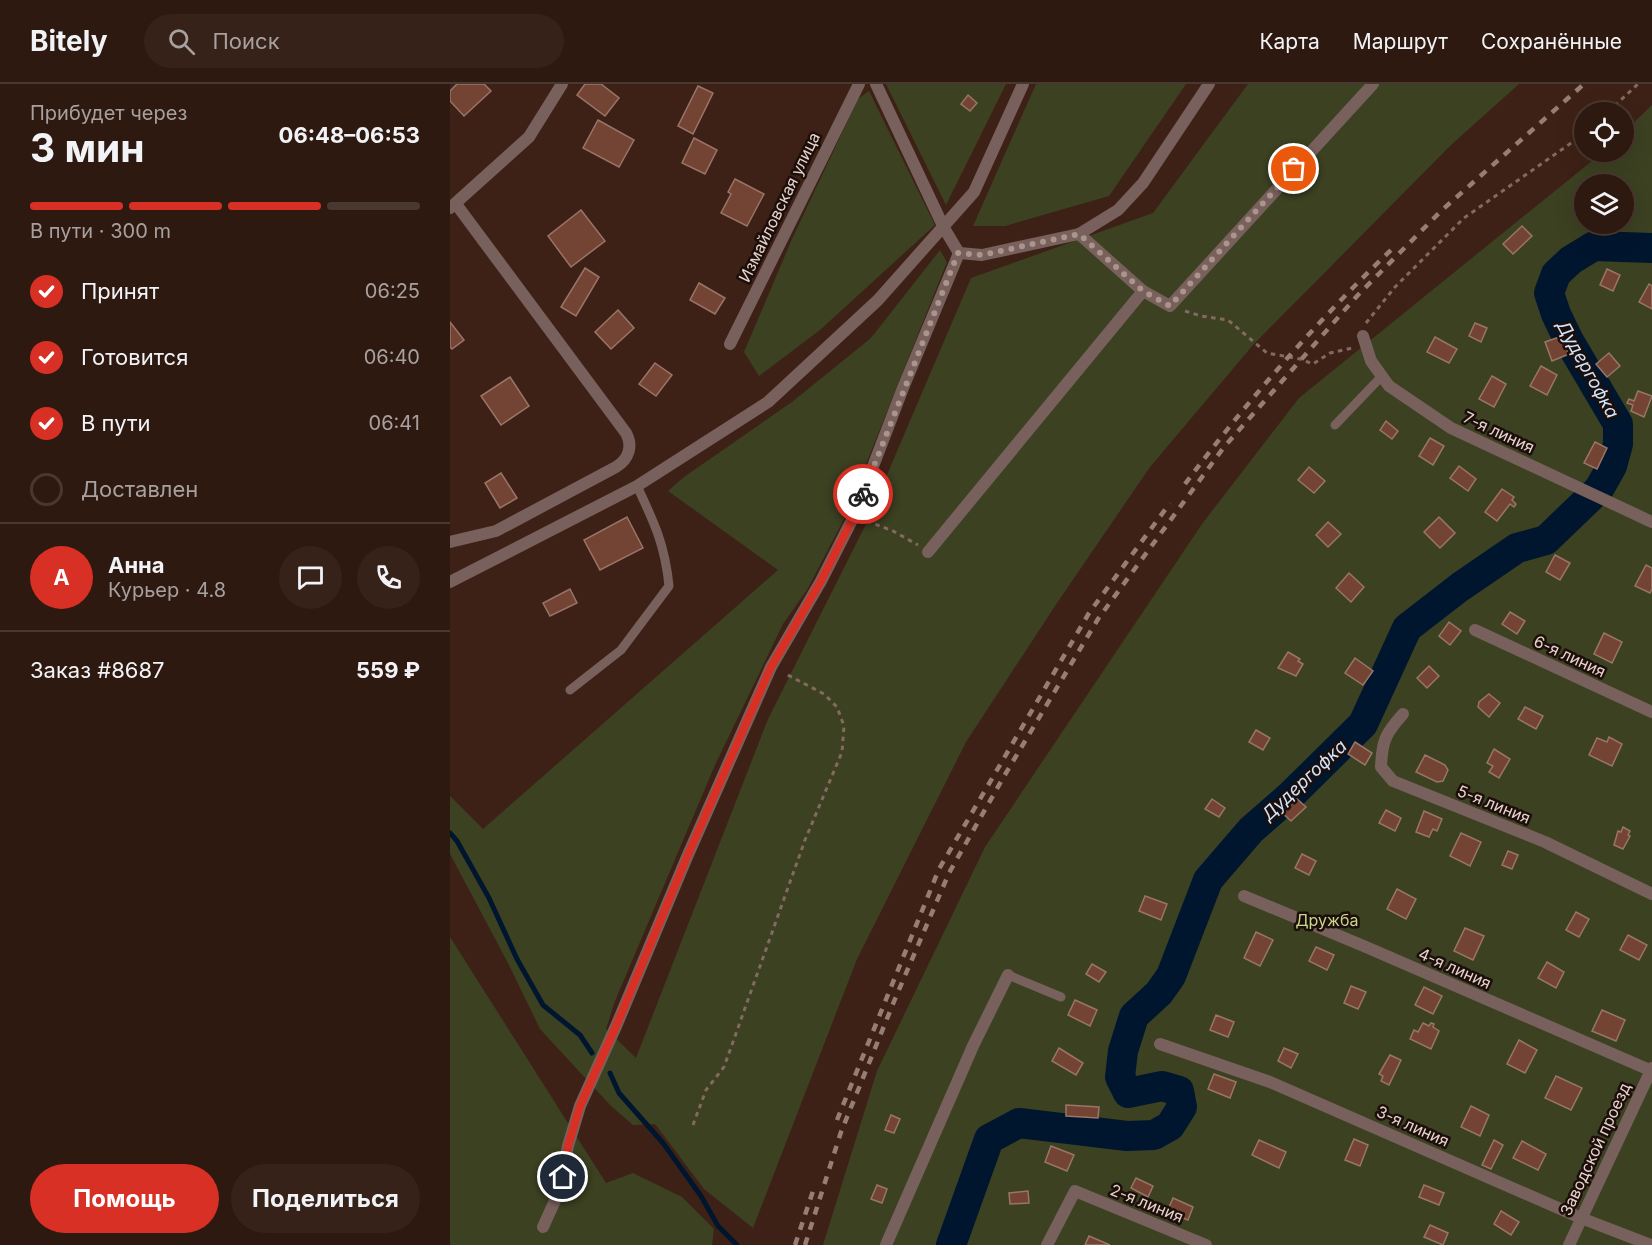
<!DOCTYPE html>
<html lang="ru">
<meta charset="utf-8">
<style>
body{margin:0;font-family:Inter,sans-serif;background:#362219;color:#f1f3f6;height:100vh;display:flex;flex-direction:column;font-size:22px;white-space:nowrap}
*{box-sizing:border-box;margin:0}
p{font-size:20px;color:#a7a09f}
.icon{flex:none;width:33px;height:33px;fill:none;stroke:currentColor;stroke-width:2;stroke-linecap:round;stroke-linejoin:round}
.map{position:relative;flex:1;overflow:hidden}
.details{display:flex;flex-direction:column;background:#2e1910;width:450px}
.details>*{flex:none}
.fabs{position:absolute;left:1124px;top:18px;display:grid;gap:12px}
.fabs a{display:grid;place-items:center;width:60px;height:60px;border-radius:50%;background:#2e1910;box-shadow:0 6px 24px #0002,0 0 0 2px #493830;font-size:30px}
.pin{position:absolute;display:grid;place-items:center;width:51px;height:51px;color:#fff;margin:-26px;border:3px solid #fff;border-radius:50%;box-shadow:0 2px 6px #0007}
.courier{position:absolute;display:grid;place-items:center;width:60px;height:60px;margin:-30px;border:4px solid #d93025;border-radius:50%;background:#fff;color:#222;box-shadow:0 2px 8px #0007}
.summary em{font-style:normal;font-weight:700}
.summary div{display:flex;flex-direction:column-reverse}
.summary{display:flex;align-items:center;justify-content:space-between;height:102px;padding:0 30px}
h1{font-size:39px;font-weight:700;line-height:45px}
.bar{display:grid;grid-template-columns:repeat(4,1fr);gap:9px 6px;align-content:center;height:72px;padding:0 30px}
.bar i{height:8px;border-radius:4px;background:#493830}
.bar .selected{background:#d93025}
.bar p{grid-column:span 4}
.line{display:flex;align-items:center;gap:15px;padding:0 30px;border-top:2px solid #493830}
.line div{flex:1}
.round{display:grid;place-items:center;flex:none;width:63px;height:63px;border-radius:32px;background:#362219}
ol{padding:0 30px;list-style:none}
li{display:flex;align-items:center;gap:18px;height:66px}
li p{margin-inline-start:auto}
li .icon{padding:6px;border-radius:50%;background:#d93025;color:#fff;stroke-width:4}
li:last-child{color:#a7a09f}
li i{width:33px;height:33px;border:3px solid #493830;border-radius:50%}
.action{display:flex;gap:12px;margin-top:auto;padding:12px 30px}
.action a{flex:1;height:69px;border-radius:36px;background:#d93025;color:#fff;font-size:24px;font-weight:700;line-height:69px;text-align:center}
.action a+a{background:#362219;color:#f1f3f6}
header{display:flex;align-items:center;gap:36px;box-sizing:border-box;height:84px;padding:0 30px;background:#2e1910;border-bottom:2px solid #493830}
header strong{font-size:28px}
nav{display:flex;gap:33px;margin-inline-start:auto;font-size:21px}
.search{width:420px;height:54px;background:#362219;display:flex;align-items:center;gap:15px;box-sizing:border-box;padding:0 21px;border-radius:33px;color:#a7a09f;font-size:22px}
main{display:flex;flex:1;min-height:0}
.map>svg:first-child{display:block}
.green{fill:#3c4122;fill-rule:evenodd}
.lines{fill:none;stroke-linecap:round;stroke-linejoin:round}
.stream{stroke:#00162e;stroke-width:5}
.river{stroke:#00162e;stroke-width:30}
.building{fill:#734433;stroke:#997568;stroke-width:1.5}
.path{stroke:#836a61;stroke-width:3;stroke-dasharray:4.5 4.5;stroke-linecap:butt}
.lane{stroke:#78605d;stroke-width:9}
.street{stroke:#78605d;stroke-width:12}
.rail{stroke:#967e75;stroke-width:4.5;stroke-dasharray:8 8;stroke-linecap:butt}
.done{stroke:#ab948c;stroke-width:6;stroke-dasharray:0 10.8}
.route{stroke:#d93025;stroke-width:8}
.labels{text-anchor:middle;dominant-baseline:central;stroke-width:5;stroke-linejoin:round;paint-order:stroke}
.street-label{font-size:16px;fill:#e6d2cb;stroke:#1c0e0a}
.park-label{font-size:16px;fill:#c8d78a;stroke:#1c0e0a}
.water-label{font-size:18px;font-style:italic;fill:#cee5fd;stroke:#1c0e0a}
</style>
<header>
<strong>Bitely</strong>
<div class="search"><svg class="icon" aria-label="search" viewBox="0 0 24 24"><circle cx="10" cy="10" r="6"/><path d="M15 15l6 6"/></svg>Поиск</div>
<nav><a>Карта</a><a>Маршрут</a><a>Сохранённые</a></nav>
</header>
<main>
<section class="details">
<div class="summary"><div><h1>3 мин</h1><p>Прибудет через</p></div><em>06:48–06:53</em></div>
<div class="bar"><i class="selected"></i><i class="selected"></i><i class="selected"></i><i></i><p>В пути · 300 m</p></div>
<ol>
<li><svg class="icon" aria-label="check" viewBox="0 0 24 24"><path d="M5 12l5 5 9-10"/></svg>Принят<p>06:25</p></li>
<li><svg class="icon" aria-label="check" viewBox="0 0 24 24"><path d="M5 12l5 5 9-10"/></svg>Готовится<p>06:40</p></li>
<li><svg class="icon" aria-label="check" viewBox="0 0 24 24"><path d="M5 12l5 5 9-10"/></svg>В пути<p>06:41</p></li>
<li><i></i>Доставлен</li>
</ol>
<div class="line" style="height:108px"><b class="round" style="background:#d93025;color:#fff">А</b><div><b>Анна</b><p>Курьер · 4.8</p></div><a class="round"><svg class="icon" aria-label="chat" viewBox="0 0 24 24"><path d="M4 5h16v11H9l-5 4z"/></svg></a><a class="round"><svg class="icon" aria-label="phone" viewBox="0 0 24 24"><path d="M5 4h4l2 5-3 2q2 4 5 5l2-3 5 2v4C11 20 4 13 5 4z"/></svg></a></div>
<div class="line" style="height:78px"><div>Заказ #8687</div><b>559 ₽</b></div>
<div class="action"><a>Помощь</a><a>Поделиться</a></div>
</section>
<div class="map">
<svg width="1202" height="1161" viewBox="0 0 1202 1161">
<rect width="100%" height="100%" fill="#3e2116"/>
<g class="green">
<path d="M436,0h120l-60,121z"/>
<path d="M586,0h150l-77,112 -104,30h-32z"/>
<path d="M798,0h271l-68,61 -198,200 -103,122 -93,136 -91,139 -109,217 -104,269 -49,-39 -49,-65 -22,1 -22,-19 -71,-77 -32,-66 -58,-109v-58l33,33 295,-259 -110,-79 16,-14 108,-75 79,-64 69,-88 7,12 -103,257 -37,71 -24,34 -68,141 -100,236 -9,28 30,29 132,-339 98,-195 105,-246 182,-65z"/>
<path d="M419,7l66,134 -115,105 -61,46 -15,-24 48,-113 66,-140z"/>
<path d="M1202,21v1140h-829l54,-174 108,-224 217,-323 97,-126 304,-246h20v-19zM1134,100h39v40h-39z"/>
<path d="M0,853l156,246 27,-10 49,24 32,32 -2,16h-262z"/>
</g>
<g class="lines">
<g class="stream">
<path d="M0,749l7,8 32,57 28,61 26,46 37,30 12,18"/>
<path d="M160,989l9,20 44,50 38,53 17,30 19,19"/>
</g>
<path class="river" d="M501,1161l38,-106 30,-16 108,13 27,-1 16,-9 12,-19 -3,-16 -17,-5 -34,7 -8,-16 3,-26 11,-35 25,-23 12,-17 37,-96 43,-50 40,-35 72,-71 44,-96 53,-41 57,-39 29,-8 53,-51 13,-23 6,-22v-20l-49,-83 -13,-27 -7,-21 7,-19 15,-14 23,-14 58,2"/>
</g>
<g class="building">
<path d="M7,0h27l7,7 -27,25 -14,-15v-10z"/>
<path d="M135,0h16l18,14 -14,18 -28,-21z"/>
<path d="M248,2l15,7 -20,41 -15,-8z"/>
<path d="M518,11l9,8 -7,8 -9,-7z"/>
<path d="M148,36l36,20 -15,27 -36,-19z"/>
<path d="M244,54l23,12 -12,24 -23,-11z"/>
<path d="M285,95l29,15 -17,32 -26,-13 10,-19 -3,-2z"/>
<path d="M131,126l24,31 -34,26 -23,-31z"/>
<path d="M1072,142l10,10 -19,18 -10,-10z"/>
<path d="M135,184l14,9 -23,39 -15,-9z"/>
<path d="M1157,185l13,6 -7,16 -13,-6z"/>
<path d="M249,199l26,15 -10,16 -25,-14z"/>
<path d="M1199,200l3,2v23l-13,-7z"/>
<path d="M168,226l16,18 -23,21 -16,-17z"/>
<path d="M0,238l14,18 -12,9 -2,-2z"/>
<path d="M1025,239l12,5 -6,14 -12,-6z"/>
<path d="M1112,252l7,18 -17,7 -7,-19z"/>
<path d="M985,253l22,12 -8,14 -22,-11z"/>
<path d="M1159,269l11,13 -13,11 -11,-13z"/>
<path d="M205,279l17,12 -16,21 -17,-12z"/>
<path d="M1091,282l16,9 -10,20 -17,-9z"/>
<path d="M1042,292l14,8 -12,23 -15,-8z"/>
<path d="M60,293l19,29 -28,19 -20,-29z"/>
<path d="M1188,307l14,5 -8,21 -13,-6 2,-6 -6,-2 2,-4 5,2z"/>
<path d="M936,337l12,10 -6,8 -12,-9z"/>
<path d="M980,354l14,8 -11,19 -14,-9z"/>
<path d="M1145,358l12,6 -10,21 -13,-6z"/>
<path d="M1009,382l17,13 -8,12 -18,-13z"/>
<path d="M859,383l16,14 -11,12 -16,-13z"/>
<path d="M51,389l16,25 -17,10 -15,-25z"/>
<path d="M1052,405l12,8 -2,3 4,4 -2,3 -4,-3 -13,17 -12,-9z"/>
<path d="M177,433l16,31 -43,22 -16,-30z"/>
<path d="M989,433l16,16 -15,15 -16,-16z"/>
<path d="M878,438l13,12 -13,13 -12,-12z"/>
<path d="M1105,471l15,8 -10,17 -14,-8z"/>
<path d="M1196,481l6,3v21l-2,4 -15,-7z"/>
<path d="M899,489l15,14 -13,15 -15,-14z"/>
<path d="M120,505l7,14 -27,13 -7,-13z"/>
<path d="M1060,528l15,9 -8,13 -15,-10z"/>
<path d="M999,538l12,9 -11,14 -11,-9z"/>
<path d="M1154,549l18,9 -10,21 -18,-9z"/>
<path d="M838,568l12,7 -2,2 5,3 -7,12 -18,-8z"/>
<path d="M905,574l18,13 -10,14 -18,-12z"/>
<path d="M979,582l10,10 -12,12 -10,-10z"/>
<path d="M1039,610l11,9 -11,14 -11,-10 1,-5z"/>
<path d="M1075,623l18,9 -7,13 -18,-10z"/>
<path d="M806,646l14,8 -7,12 -14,-8z"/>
<path d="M1159,653l13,7 -10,22 -23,-11 8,-17 10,4z"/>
<path d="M905,658l17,11 -7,12 -17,-11z"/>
<path d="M1044,665l16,10 -11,19 -10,-6 4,-6 -6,-3z"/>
<path d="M975,671l20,10 3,5 -5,11 -6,1 -21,-10z"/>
<path d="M845,713l11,10 -15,14 -11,-10z"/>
<path d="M762,715l13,9 -6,9 -14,-8z"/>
<path d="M936,726l15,8 -6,13 -16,-8z"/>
<path d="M974,727l18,8 -5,12 -4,-2 -4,8 -13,-5z"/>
<path d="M1173,743l7,4 -2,4 2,1 -7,13 -9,-4 4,-14 3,1z"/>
<path d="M1011,749l20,9 -11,24 -20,-10z"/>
<path d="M1058,767l10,4 -6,14 -10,-4z"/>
<path d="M852,770l14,7 -7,14 -14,-7z"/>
<path d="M947,805l19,10 -10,20 -19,-10z"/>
<path d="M695,812l22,8 -6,16 -22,-9z"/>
<path d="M1126,828l13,7 -10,18 -13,-7z"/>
<path d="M1015,844l19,8 -11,24 -19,-9z"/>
<path d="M806,848l17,8 -13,26 -16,-8z"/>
<path d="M1178,851l19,10 -8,15 -19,-10z"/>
<path d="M866,863l18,8 -7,15 -18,-9z"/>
<path d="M1097,878l17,10 -8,16 -18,-10z"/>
<path d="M642,880l14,8 -7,10 -13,-8z"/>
<path d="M901,902l15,6 -8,17 -14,-6z"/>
<path d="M974,903l18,9 -9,18 -18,-9z"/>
<path d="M625,916l22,10 -7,16 -22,-11z"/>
<path d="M1152,926l23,10 -9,21 -24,-10z"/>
<path d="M766,931l18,7 -6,15 -18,-7z"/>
<path d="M973,939l6,3 2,-3 3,1 -1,3 6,4 -8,18 -21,-10 4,-9 4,2z"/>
<path d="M1069,956l18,10 -12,23 -18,-9z"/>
<path d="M609,964l24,15 -7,12 -24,-14z"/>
<path d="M834,964l14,6 -7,14 -13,-7z"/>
<path d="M940,971l11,5 -12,25 -8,-4 2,-5 -4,-2z"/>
<path d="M764,990l22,8 -6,16 -22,-9z"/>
<path d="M1106,992l26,12 -11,22 -26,-12z"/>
<path d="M616,1021l33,2 -1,11 -32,-2z"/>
<path d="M1021,1022l18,9 -9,21 -19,-9z"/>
<path d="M441,1031l9,4 -6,14 -9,-3z"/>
<path d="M904,1055l14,6 -8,21 -15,-6z"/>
<path d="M809,1056l27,12 -7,16 -27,-13z"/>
<path d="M1044,1056l9,5 -12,24 -9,-4z"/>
<path d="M1072,1057l24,13 -8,16 -25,-12z"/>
<path d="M601,1062l23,9 -7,16 -22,-9z"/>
<path d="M686,1094l17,8 -5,11 -17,-9z"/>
<path d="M427,1101l10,4 -5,14 -11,-4z"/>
<path d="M974,1101l20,8 -5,12 -20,-8z"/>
<path d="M578,1107l1,12 -19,1 -1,-11z"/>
<path d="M723,1114l20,9 -5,13 -21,-8z"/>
<path d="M1051,1127l18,11 -8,13 -17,-11z"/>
<path d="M980,1141l18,8 -5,12 -19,-8z"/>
<path d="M639,1152l21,9h-25z"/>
</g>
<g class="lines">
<g class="path">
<path d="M1158,28l30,-28"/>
<path d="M735,227l16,5 27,4 39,33 33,6 13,5 17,-11 22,-5"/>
<path d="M916,239l29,-36 69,-69 120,-84"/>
<path d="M417,437l26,10 25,14"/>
<path d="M243,1041l13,-35 18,-23 81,-227 37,-88 2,-26 -7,-19 -13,-13 -40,-21"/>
</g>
<g class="lane">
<path d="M885,341l47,-49"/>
<path d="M120,606l51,-40 48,-64c-4,-41 -15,-64 -32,-100"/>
<path d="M558,891l53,22"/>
</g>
<g class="street">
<path d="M426,0l68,144 15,25"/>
<path d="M0,124l79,-71 33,-53"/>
<path d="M629,150l64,57 27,15 203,-222"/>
<path d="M509,169l23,2 97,-21 39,-24 25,-27 66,-99"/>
<path d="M913,252l8,25 18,25 62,42 201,94"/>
<path d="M280,260l129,-260"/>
<path d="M0,458l46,-11 120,-64c13,-8 17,-21 10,-34l-170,-229"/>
<path d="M478,468l215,-261"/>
<path d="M0,498l187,-96 131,-84 110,-102 96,-108 49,-108"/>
<path d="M1025,546l177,82"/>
<path d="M953,630c-17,19 -21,26 -22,53l12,14 152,61 107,52"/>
<path d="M794,812l122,51 286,124"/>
<path d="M710,960l110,38 311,136 70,27"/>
<path d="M93,1143l15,-33 10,-48 12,-40 37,-82 70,-167 84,-190 50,-86 33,-65 49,-128 56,-135"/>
<path d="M436,1161l87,-199 35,-71"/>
<path d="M597,1161l28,-54 131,54"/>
<path d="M1119,1161l83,-177"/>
</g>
<g class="rail">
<path d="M735,400c63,-84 132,-163 208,-236"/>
<path d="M387,1036l102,-251 150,-256 81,-110"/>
<path d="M345,1161l18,-54"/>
<path d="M355,1161l36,-113 54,-133 54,-126 54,-95 95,-159 126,-172 133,-151 84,-85 143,-127"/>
</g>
</g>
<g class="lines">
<path class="done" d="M413,410l95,-241 24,2 97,-21 64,57 27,15 124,-137"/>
<path class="route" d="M113,1093l5,-31 12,-40 37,-82 70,-167 84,-190 50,-86 33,-65 9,-22"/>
</g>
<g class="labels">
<g class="street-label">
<text transform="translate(329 123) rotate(-64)">Измайловская улица</text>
<text transform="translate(1049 348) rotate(25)">7-я линия</text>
<text transform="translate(1120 572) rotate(25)">6-я линия</text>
<text transform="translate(1044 720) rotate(22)">5-я линия</text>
<text transform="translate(1005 884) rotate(24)">4-я линия</text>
<text transform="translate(963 1042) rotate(24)">3-я линия</text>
<text transform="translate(1145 1065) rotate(-65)">Заводской проезд</text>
<text transform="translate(697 1119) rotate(22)">2-я линия</text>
</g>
<g class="park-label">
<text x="877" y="836">Дружба</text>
</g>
<g class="water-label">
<text transform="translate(1138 285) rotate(61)">Дудергофка</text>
<text transform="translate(854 696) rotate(-43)">Дудергофка</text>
</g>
</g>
</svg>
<div class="fabs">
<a><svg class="icon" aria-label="locate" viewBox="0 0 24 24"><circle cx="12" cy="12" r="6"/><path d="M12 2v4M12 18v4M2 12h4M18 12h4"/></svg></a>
<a><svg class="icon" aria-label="layers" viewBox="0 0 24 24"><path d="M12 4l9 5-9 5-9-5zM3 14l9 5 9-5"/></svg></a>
</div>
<div class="pin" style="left:844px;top:85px;background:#ea580c"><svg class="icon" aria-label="bag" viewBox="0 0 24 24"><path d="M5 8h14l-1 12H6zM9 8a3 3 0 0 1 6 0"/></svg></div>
<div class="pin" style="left:113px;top:1093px;background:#1f2937"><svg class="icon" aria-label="home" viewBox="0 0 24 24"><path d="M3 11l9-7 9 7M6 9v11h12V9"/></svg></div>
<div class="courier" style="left:413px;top:410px"><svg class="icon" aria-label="bike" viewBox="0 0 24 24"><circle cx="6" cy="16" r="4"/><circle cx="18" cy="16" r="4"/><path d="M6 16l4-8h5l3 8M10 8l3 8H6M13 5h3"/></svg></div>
</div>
</main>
